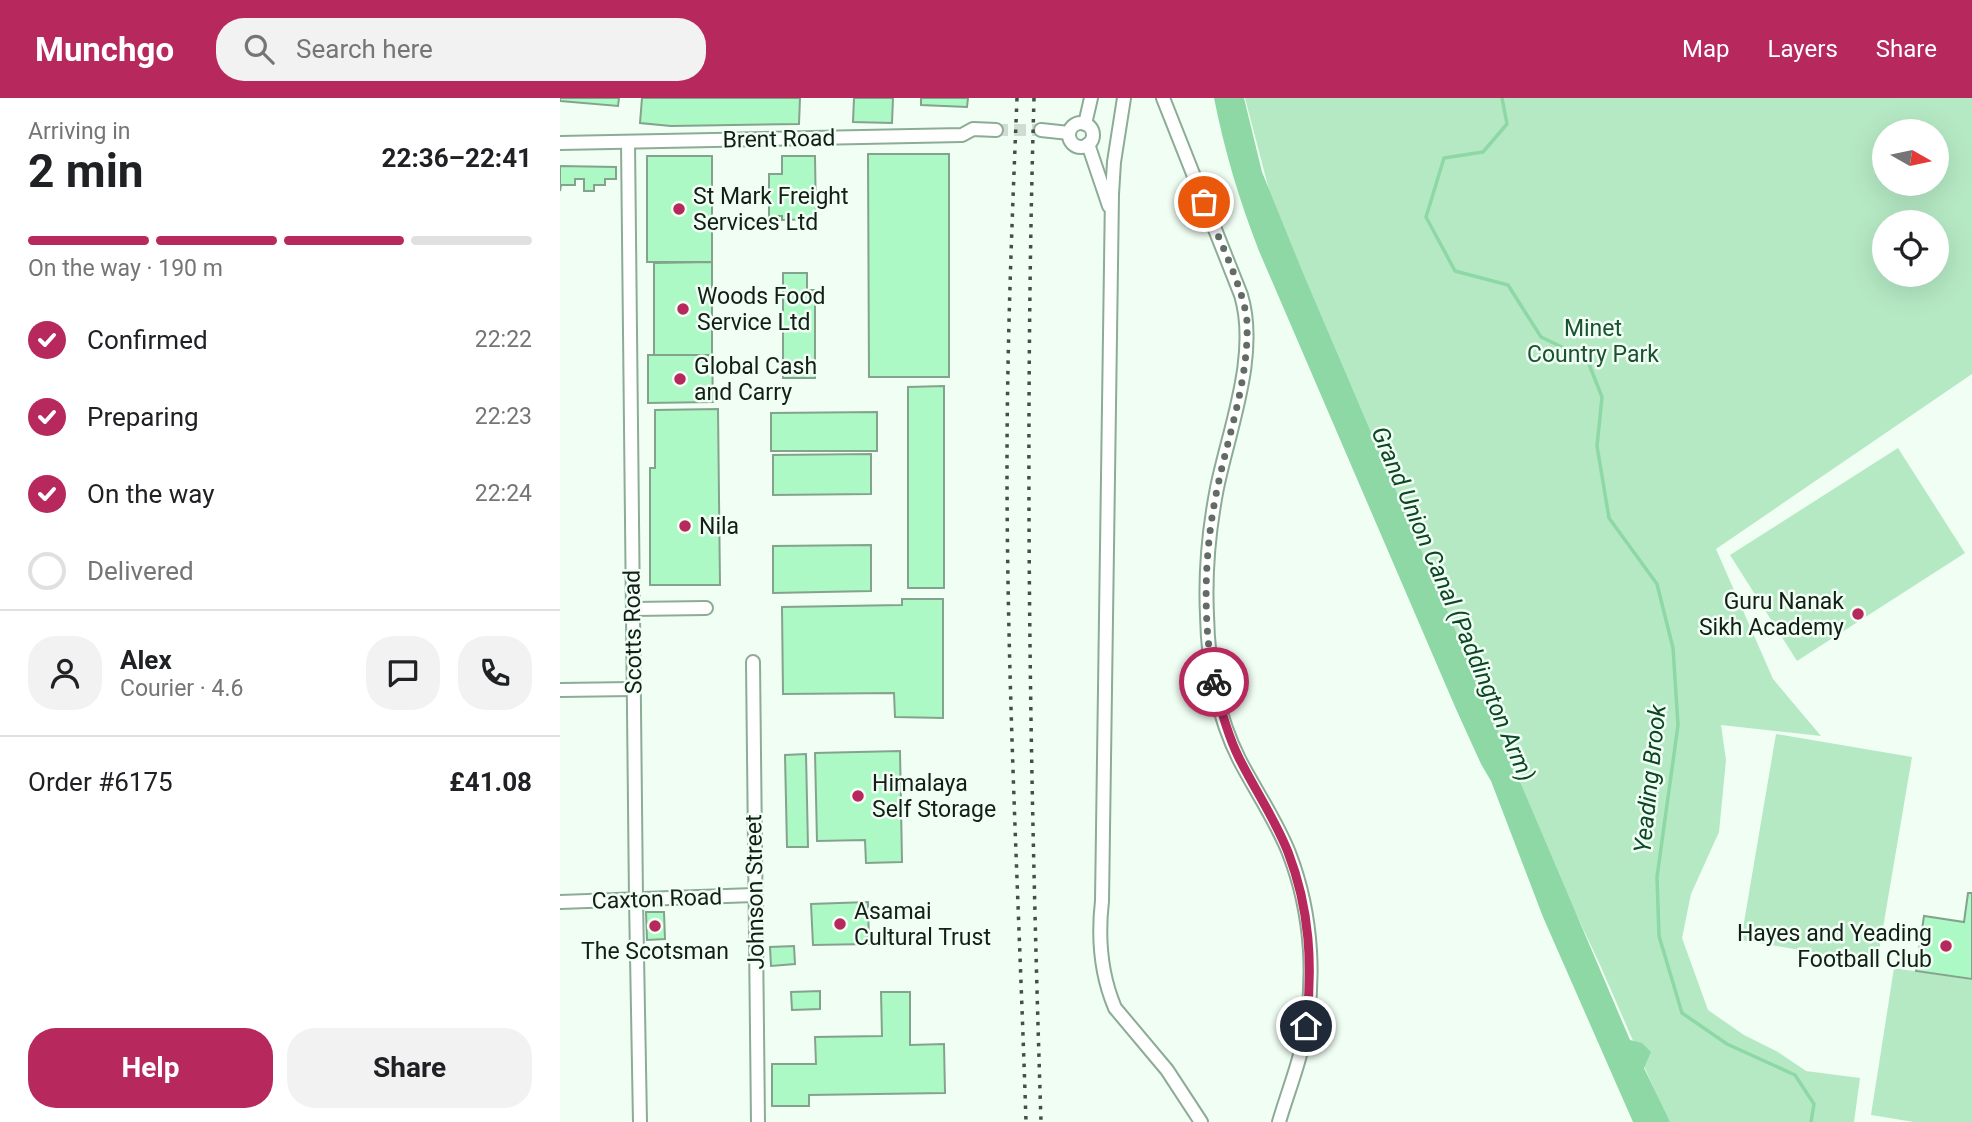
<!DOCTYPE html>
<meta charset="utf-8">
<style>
body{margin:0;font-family:Roboto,sans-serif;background:#f2f2f2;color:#202124;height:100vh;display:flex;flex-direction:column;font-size:26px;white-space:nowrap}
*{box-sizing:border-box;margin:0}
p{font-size:23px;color:#757577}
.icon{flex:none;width:38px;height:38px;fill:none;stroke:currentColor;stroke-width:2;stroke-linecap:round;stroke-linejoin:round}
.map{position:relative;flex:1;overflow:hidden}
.panel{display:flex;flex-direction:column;background:#fff;width:560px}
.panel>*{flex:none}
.needle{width:46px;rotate:99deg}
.controls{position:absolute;left:1312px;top:21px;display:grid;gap:14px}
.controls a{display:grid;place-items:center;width:77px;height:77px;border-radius:50%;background:#fff;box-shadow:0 7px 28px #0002;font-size:35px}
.pin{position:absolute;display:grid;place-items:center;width:60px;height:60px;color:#fff;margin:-30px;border:4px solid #fff;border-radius:50%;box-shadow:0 2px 7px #0007}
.courier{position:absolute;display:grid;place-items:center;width:70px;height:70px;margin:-35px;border:5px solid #b7295d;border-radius:50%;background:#fff;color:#222;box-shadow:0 2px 9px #0007}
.head em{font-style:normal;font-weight:700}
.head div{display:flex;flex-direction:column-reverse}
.head{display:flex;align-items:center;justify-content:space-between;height:119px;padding:0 28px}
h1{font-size:46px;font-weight:700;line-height:52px}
.bar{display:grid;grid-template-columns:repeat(4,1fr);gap:10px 7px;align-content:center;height:84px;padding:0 28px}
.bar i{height:9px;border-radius:5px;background:#e0e0e0}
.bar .active{background:#b7295d}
.bar p{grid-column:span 4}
.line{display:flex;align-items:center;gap:18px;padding:0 28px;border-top:2px solid #e0e0e0}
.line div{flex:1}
.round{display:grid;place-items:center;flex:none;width:74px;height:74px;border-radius:28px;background:#f2f2f2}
ol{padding:0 28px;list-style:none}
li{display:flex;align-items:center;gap:21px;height:77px}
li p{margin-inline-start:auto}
li .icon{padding:7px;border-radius:50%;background:#b7295d;color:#fff;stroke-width:4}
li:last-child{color:#757577}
li i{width:38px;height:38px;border:4px solid #e0e0e0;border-radius:50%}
.primary-button{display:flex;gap:14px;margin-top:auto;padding:14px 28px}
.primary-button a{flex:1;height:80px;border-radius:28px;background:#b7295d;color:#fff;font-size:28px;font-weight:700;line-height:80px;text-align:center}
.primary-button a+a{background:#f2f2f2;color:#202124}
header{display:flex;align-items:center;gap:42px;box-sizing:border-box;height:98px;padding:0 35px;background:#b7295d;color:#fff}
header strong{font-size:33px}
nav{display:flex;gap:38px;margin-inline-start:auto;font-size:24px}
.search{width:490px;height:63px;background:#f2f2f2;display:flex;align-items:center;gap:18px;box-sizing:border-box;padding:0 24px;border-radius:28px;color:#757577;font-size:26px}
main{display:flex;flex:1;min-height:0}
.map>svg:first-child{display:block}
.green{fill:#b5e9c4;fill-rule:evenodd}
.water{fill:#8ed8a6}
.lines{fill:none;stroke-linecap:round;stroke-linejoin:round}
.stream{stroke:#8ed8a6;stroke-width:3.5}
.building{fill:#adf9c6;stroke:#84a38d;stroke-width:2}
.street-tunnel{stroke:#d0dcd3;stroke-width:12;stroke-dasharray:12 6;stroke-linecap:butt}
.street-casing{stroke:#8cac96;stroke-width:16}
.street{stroke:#fff;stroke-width:12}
.rail{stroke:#424e46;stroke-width:3.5;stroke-dasharray:3.5 7;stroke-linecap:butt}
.done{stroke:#606c64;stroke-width:7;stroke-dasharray:0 12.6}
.route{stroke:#b7295d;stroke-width:9}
.poi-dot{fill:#b7295d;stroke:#f1fef4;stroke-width:2.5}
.labels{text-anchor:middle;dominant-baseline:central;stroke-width:5;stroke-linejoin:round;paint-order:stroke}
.street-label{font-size:23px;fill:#121e16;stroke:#f1fef4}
.poi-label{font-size:23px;fill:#121e16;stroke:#f1fef4;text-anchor:start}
.park-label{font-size:23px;fill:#1a5131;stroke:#f1fef4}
.water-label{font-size:24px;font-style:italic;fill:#0c4626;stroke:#f1fef4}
</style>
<header>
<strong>Munchgo</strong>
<div class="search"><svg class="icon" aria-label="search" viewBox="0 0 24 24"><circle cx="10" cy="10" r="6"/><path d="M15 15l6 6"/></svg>Search here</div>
<nav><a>Map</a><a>Layers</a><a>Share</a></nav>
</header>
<main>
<section class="panel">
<div class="head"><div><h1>2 min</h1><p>Arriving in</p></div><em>22:36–22:41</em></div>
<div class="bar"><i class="active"></i><i class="active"></i><i class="active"></i><i></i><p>On the way · 190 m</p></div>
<ol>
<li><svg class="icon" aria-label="check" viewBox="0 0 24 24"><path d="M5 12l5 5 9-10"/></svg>Confirmed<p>22:22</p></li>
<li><svg class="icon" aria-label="check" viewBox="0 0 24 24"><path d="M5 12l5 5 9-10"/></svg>Preparing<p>22:23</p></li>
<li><svg class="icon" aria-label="check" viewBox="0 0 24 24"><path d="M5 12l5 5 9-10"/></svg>On the way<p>22:24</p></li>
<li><i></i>Delivered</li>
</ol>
<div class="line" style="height:126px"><a class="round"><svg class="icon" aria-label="person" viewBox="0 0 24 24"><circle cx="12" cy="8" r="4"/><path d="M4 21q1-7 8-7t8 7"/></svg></a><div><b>Alex</b><p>Courier · 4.6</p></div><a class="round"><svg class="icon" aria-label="chat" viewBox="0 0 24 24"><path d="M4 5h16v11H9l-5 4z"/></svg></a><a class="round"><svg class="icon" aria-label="phone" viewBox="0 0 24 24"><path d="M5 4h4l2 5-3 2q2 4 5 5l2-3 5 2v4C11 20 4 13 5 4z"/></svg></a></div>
<div class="line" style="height:91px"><div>Order #6175</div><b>£41.08</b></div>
<div class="primary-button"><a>Help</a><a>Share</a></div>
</section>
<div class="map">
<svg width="1412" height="1024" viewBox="0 0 1412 1024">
<rect width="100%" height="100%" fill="#f1fef4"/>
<g class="green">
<path d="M685,0h727v276l-256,175 57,130 48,57 -100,-11 5,35 -7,72 -28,62 -9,44 26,72 36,25 34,17 28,19 54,7 -6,44h-184l-3,-3 -66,-152 -74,-158 -252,-596zM1325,33h52v53h-52zM1325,124h52v53h-52z"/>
<path d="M1338,350l67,105 -168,108 -67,-106z"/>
<path d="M1216,636l136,23 -35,206 -136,-23z"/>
<path d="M1334,870l78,12v142h-58l-43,-7z"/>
</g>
<path class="water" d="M654,0h30l18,74 41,101 327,767 12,3 9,9 -7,16 26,54h-37l-90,-205 -52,-136 -10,-17 -25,-55 -197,-458c-20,-52 -34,-98 -45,-153z"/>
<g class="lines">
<path class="stream" d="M942,0l5,26 -24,28 -39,6 -18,59 29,54 53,14 33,52 46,22 15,38 -5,49 12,72 48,66 16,64 5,77 -21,152 2,59 23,77 45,31 68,31 19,29 -3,18"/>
</g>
<g class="building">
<path d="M0,0h59l-1,8 -58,-5z"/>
<path d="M82,0h158l-1,26 -128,2 -31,-3z"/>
<path d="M294,0h39l-1,25 -39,-1z"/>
<path d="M361,0h47l-1,9 -46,-2z"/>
<path d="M308,56h81v223h-80z"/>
<rect x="87" y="58" width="65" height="106"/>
<path d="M222,58h33l1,63 -34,1v-4h-13v-42h13z"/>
<path d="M0,68l56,1v12h-11v6h-11v6h-10v-12h-9v6h-14l-1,6z"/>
<path d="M152,164v93h-58v-92z"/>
<path d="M223,175h24v17h8v88h-32z"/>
<path d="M88,257h64l1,47 -65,1z"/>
<path d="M384,288v202h-36v-201z"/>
<path d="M158,311l2,176h-70v-117h5v-58z"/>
<path d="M317,314v39h-106v-38z"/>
<path d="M311,356v40l-98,1v-40z"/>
<path d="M311,447v46l-98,2v-47z"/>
<path d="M342,501h41v119l-48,-1 -1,-24 -111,1 -1,-87 120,-2z"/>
<path d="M340,653l2,111 -36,1 -1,-23 -48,1 -2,-88z"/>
<path d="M246,656l2,93h-21l-2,-92z"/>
<path d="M1408,795h4v86l-56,-8 8,-55 40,6z"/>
<path d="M308,804l1,42 -56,1 -2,-41z"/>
<path d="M86,814h18l1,27 -18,1z"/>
<path d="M234,848l1,18 -24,2 -1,-19z"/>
<path d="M260,893v18l-28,1 -1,-18z"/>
<path d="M321,894h29v53l34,-1 1,49 -136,2v11h-37v-42h44l-1,-27 67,-1z"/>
</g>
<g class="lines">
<path class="street-tunnel" d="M436,32h45"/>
<g class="street-casing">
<g id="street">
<path d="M564,0l-10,64 -2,32 -10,707c-4,35 -1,74 13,107l52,62 34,52"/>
<path d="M603,0l78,197c18,60 -12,134 -24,193 -8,41 -12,85 -10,127 1,49 10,100 32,144 16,31 37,61 50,94 24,62 28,133 12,198 -6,24 -15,47 -22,71"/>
<circle cx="521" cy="37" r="12"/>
<path d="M525,26l6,-26"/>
<path d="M481,32l28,3"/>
<path d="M68,44l8,757 4,223"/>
<path d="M0,45l402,-8 11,-6 23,1"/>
<path d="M528,46l21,62"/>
<path d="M73,511l73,-1"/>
<path d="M193,564l5,460"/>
<path d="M0,592l73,-1"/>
<path d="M0,804l194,-7"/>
</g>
</g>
<use href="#street" class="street"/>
<g class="rail">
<path d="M457,0c-5,123 -10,246 -10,369 0,219 12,437 19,655"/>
<path d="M474,0c-10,341 -4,683 7,1024"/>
</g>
</g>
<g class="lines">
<path class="done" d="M644,104c12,31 41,89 43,120 2,55 -18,111 -29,163 -14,64 -16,133 -4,197"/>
<path class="route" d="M654,584c6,25 13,52 25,76 16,32 36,61 49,94 22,57 25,114 18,174"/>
</g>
<g class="poi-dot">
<circle cx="119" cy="111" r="7"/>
<circle cx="123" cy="211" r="7"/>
<circle cx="120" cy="281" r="7"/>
<circle cx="125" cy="428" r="7"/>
<circle cx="1298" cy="516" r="7"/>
<circle cx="298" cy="698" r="7"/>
<circle cx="280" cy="826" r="7"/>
<circle cx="95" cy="828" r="7"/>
<circle cx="1386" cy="848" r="7"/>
</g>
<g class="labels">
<g class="street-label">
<text transform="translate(219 41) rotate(-1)">Brent Road</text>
<text transform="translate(73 534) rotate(-91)">Scotts Road</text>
<text transform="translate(195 794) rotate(-91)">Johnson Street</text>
<text transform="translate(97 801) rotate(-2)">Caxton Road</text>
</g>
<g class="poi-label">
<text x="133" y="98">St Mark Freight<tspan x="133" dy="26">Services Ltd</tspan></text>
<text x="137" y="198">Woods Food<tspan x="137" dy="26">Service Ltd</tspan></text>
<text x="134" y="268">Global Cash<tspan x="134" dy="26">and Carry</tspan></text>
<text x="139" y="428">Nila</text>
<text x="1284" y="503" text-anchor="end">Guru Nanak<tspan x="1284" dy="26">Sikh Academy</tspan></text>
<text x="312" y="685">Himalaya<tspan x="312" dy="26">Self Storage</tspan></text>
<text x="294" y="813">Asamai<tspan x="294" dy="26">Cultural Trust</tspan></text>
<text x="1372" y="835" text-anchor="end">Hayes and Yeading<tspan x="1372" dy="26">Football Club</tspan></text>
<text x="95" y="853" text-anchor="middle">The Scotsman</text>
</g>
<g class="park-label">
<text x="1033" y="230">Minet<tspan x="1033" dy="26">Country Park</tspan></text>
</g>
<g class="water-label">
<text transform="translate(893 506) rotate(67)">Grand Union Canal (Paddington Arm)</text>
<text transform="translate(1090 681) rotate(-84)">Yeading Brook</text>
</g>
</g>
</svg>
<div class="controls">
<a><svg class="needle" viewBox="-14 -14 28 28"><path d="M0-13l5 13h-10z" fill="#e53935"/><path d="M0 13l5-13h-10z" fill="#757577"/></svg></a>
<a><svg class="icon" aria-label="locate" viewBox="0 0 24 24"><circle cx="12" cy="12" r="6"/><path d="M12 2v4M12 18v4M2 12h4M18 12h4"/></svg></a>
</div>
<div class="pin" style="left:644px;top:104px;background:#ea580c"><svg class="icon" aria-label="bag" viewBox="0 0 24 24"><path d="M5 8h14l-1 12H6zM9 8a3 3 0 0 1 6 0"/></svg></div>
<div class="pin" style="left:746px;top:928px;background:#1f2937"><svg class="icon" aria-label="home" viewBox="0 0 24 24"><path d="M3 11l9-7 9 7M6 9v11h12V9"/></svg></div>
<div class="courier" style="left:654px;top:584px"><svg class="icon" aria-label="bike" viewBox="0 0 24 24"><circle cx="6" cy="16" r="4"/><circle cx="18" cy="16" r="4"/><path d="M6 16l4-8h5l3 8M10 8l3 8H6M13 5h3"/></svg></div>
</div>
</main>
